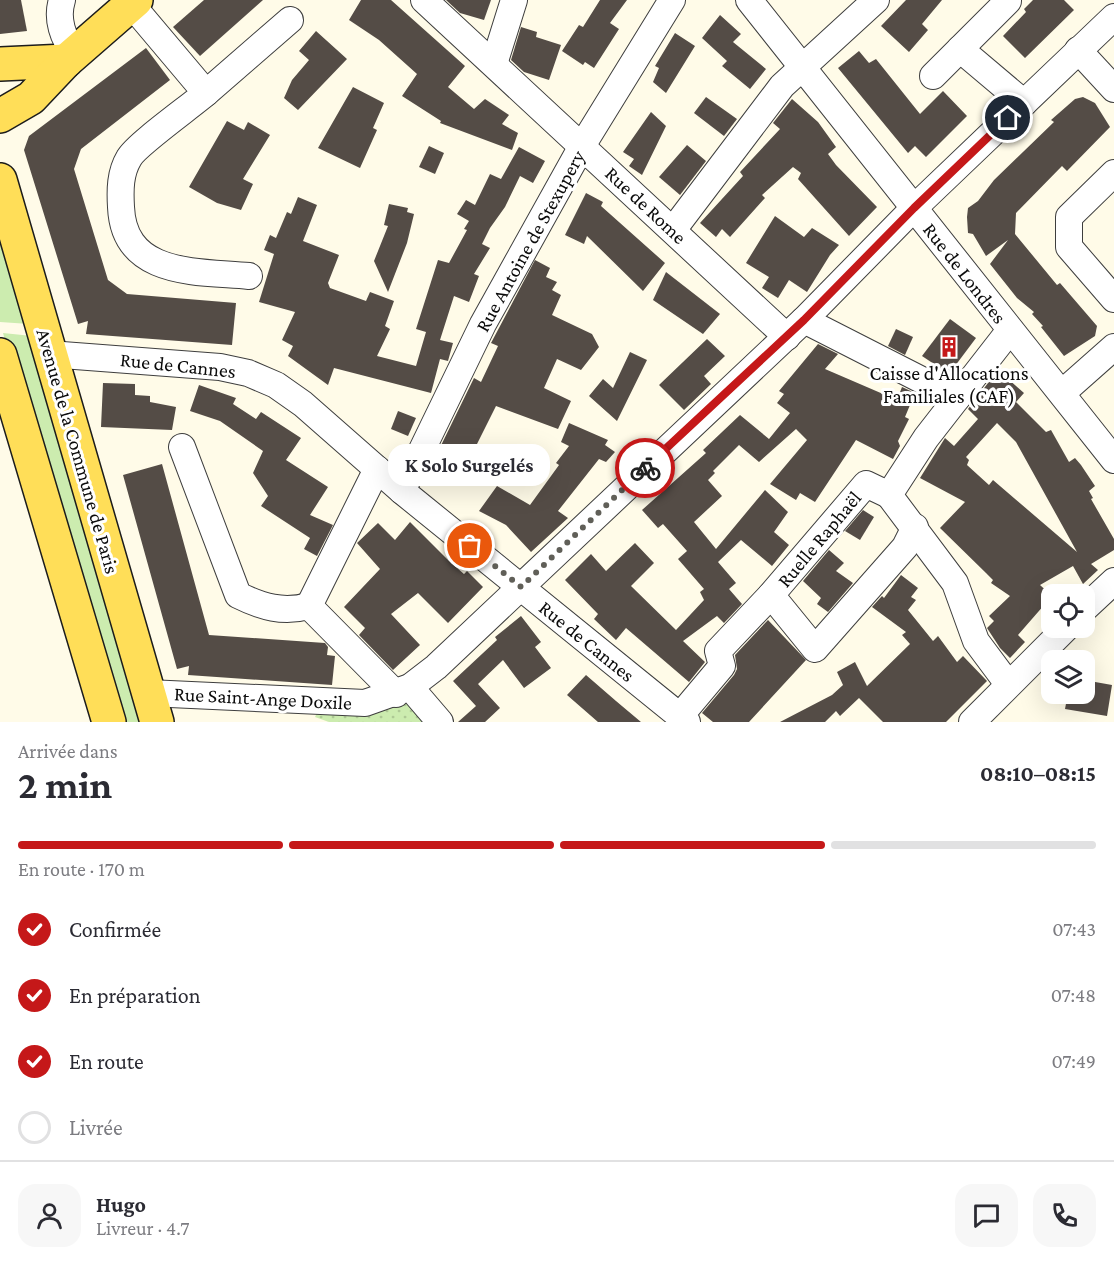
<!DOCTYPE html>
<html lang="fr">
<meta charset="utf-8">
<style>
body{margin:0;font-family:"Crimson Pro",serif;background:#f7f7f7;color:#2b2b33;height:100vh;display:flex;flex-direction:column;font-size:22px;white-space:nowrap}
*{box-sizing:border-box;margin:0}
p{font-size:20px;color:#7c7c81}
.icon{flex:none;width:33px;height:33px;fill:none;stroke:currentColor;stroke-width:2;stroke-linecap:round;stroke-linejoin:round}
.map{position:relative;height:722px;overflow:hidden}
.drawer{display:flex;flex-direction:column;background:#fff;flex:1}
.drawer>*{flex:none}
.buttons{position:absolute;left:1041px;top:584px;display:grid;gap:12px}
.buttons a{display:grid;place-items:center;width:54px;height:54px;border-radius:12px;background:#fff;box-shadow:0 6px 24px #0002;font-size:30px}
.pin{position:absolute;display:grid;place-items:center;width:51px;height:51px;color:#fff;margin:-26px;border:3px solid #fff;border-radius:50%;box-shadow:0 2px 6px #0007}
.courier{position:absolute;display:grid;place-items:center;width:60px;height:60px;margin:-30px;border:4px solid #c51819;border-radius:50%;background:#fff;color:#222;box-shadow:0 2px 8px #0007}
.bubble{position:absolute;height:42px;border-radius:18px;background:#fff;box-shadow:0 6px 24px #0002;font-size:20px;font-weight:700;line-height:42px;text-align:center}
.headline em{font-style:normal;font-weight:700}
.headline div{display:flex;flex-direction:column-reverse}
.headline{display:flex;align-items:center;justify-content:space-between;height:102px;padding:0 18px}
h1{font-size:39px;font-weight:700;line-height:45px}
.bar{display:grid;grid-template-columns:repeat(4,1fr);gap:9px 6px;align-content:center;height:72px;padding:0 18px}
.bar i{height:8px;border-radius:4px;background:#e1e1e2}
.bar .active{background:#c51819}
.bar p{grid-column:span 4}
.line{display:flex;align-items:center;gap:15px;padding:0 18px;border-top:2px solid #e1e1e2}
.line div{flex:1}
.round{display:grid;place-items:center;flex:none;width:63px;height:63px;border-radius:18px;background:#f7f7f7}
ol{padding:0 18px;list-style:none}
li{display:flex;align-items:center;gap:18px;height:66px}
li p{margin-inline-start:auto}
li .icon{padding:6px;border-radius:50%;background:#c51819;color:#fff;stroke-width:4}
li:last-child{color:#7c7c81}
li i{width:33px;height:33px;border:3px solid #e1e1e2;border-radius:50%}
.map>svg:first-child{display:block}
.grass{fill:#ccecaf}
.park{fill:url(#park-dots)}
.building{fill:#544c46;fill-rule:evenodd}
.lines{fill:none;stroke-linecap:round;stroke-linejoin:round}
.minor-casing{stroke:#3e3e3e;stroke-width:28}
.major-casing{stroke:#1c1c1c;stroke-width:36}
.minor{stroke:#fff;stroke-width:26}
.major{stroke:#ffde58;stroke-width:33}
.done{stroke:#605f58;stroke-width:6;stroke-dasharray:0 10.8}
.route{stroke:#c51819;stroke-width:8}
.labels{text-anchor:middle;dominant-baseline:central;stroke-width:6;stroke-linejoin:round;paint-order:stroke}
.street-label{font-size:20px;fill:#0b0b0b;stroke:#fff}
.poi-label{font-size:20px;fill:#0b0b0b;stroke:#fff}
</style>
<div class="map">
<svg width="1114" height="722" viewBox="0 0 1114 722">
<defs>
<pattern id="park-dots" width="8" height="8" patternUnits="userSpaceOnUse" patternTransform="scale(1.5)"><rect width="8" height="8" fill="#ccecaf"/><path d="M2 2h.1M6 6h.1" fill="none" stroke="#aec995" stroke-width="1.8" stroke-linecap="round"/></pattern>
</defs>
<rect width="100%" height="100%" fill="#fffbe8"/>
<g class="grass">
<path d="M0,223l29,101 -29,-2z"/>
<path d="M3,333l29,3 114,386h-30z"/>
</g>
<path class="park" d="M408,700l24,22h-103l-14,-5 3,-6z"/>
<g class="building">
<path d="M0,0h21l6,31 -27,3z"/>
<path d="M204,0h59l-63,56 -27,-29z"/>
<path d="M361,0h30l74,66 -17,21 26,22 11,-10 24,16 -7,9 16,9 -6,17 -72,-27 1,-2 -39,-25 15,-22 -38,-34 -30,-20z"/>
<path d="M446,0h45l-7,20 -24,-7z"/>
<path d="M600,0h27l-17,23 9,6 -25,39 -9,-6 -2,3 -21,-14 17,-26 4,2z"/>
<path d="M906,0h36l-20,24 6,6 -19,22 -28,-26z"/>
<path d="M1033,0h31l10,10 -49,48 -22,-22 23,-24 -2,-3z"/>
<path d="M720,15l21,19 -8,8 33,27 -16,20 -28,-23 5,-5 -25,-23z"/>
<path d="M521,27l16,5 -1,5 25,8 -12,35 -25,-8 -13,-12z"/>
<path d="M316,31l31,28 -49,51 -14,-12 8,-18 17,-20 -10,-9z"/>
<path d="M675,33l20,13 -29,47 -13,-11 6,-14 -4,-2z"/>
<path d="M146,48l24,32 -89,69 -7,20 34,111 19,14 109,9 -4,42 -146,-11 2,-13 -10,3 -49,-158 -5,-16 5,-14z"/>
<path d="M859,51l10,12 7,-4 44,55 23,-23 24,25 -41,41 -11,-11 -7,7 -70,-85z"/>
<path d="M353,87l31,16 -11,25 4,2 -17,38 -42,-20z"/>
<path d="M706,97l31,22 -13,17 -30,-23z"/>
<path d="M1083,97l12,6 15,24 -43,44 -5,-5 -46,47 -1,21 42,51 3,-2 37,43 -2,10 -31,20 -23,-29 2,-1 -11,-12 2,-2 -17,-14 -27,-34 18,-24 -22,16 -13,-22 -5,-1 -1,-16 1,-9 10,-7 16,-21 60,-58 -3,-2 24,-21z"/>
<path d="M792,99l26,23 18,25 -8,7 8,11 41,42 -28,29 -51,-57 3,-6 -8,-6 -31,28 3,3 -35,39 -8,-8 -6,8 -16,-14 43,-47 -3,-4 40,-43 -7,-6z"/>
<path d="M651,112l15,14 -24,49 -13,-9 5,-7 -11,-7z"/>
<path d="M227,121l17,9 4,-8 22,13 -27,44 10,5 -12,26 -24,-7 -28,-16z"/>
<path d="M687,145l19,16 -26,34 -21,-18z"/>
<path d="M429,146l15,7 -9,21 -16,-7z"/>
<path d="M519,147l26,14 -12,22 -13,-7 -15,31 -15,21 -8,16 8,4 -16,26 5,2 -10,26 -15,-6 -14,44 13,3 -5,18 -8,-2 -9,34 -97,-25 -6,17 -40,-29 5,-10 -11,-6 13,-28 -36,-10 15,-48 -10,-4 6,-15 6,3 11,-26 4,2 7,-17 19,8 -14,36 36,14 -11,28 2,5 36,13 4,-9 24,9 -9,25 5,3 -13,27 39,10 10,-34 -10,-3 22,-69 11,3 18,-33 -3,-1 5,-8 -12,-7 9,-14 9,5 15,-31 11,5z"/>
<path d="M586,193l17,9 -2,4 64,57 -22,28 -56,-55 -3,8 -19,-9z"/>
<path d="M389,204l19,4 -1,4 7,2 -7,29 -19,49 -14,-31 14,-35 -4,-1z"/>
<path d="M775,216l29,21 8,-9 27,17 -9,10 -23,37 -18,-12 -11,18 -16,-10 7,-11 -23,-14z"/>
<path d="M535,260l15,8 -4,9 11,5 -5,8 9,5 -9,20 40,19 7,13 -18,23 -24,-11 -13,29 27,13 -13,28 -62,-23 -39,78 -28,-14 45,-92 7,4 17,-36 -7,-3z"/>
<path d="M666,272l54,42 -17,20 -50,-34z"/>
<path d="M950,319l26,19 -27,36 -27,-18z"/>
<path d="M896,329l17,8 -8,18 -17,-9z"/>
<path d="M707,339l18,17 -21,20 7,8 -27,26 -25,-25z"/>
<path d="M818,344l20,10 -13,15 72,31 5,-13 13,6 -10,24 4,2 -11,22 2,5 -7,13 -37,-19 -41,62 -15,-9 -4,7 -26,-16 37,-44 -11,-11 -37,33 -20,-17 -26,26 2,2 -7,7 14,16 -28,26 22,27 49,-59 23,22 -14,20 15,13 -17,21 -31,-26 -23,22 18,21 -7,6 13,15 -18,19 -7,-7 -34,25 22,21 -16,20 -63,-54 -10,12 -22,-21 4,-5 -33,-34 26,-26 15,17 29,-28 19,20 -23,23 45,44 28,-30 -4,-8 4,-3 -26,-30 9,-8 -24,-27 -5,4 -16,-18 64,-57 -3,-3 37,-35 29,24 21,-26 -13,-10 7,-9 -5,-3z"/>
<path d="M630,352l17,8 -30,61 -28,-25 14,-17 10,9z"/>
<path d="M998,370l26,23 -8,9 30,30 5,-2 18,32 6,-4 6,7 14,21 -6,5 4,7 -2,1 23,40v11l-23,14 7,6 -15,14 -10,-18 -33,19 12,11 -34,39 7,7 -15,16 -10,-10 -13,-20 7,-7 -5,-5 21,-20 -19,-13 2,-3 -7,-7 -46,-45 25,-26 -45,-24 25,-40 9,8 24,-27 -10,-10zM997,423l19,19 61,110 -84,-72 -4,5 -22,-20 2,-5 -3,-3z"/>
<path d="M103,383l32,1v11l15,1v6l26,5 -4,23 -71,-3z"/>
<path d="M199,385l37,13 -3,6 23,15 5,-7 40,26 -15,22 42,27 -18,28 23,10 -16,31 -13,-7 6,-11 -49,-32 7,-10 -15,-23 10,-22 -43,-30 -30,-10z"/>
<path d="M398,411l18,7 -8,18 -17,-7z"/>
<path d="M569,423l39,17 -3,5 10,7 -9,10 -7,-3 -41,52 10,7 -37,34 -25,-27 -27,-14 18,-25 33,19 29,-40 -3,-2 13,-17 -8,-4z"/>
<path d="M508,451l15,9 -9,13 -15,-10z"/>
<path d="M162,464l47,171 116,8 3,4 -1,8 8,1 -3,29 -144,-10 1,-9 -12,3 -54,-194z"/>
<path d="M863,510l11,7 -14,23 -15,-9z"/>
<path d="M410,522l39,39 15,13 3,-3 16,16 -35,36 -30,-30 -27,21 29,31 -27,25 -34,-35 6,-7 -21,-21 36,-38 -23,-26 21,-20 17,17z"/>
<path d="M829,550l15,13 -8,8 17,12 -25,29 -11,-8 4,-6 -18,-17z"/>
<path d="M901,575l17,13 -7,9 5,3 -8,10 25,31 5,-5 19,26 6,-6 24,25 -41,41h-63l-24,-24 -19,18 -4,-5 -11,11h-45l52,-27 11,-10 -6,-13 18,-10 12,24 43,-42 -8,-9 4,-3 -34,-25 10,-11 2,2z"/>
<path d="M521,616l20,26 -6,5 16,21 -27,20 -21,-28 -25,24 22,24 -15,14h-27l18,-16 -23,-25 44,-41 -2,-3z"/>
<path d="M768,620l38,40 -57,62h-36l-11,-9 32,-38 3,-6 -2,-14z"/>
<path d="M586,675l30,26 25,21h-43l-31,-27z"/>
<path d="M1084,680l28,5 -5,31 -42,-7 3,-16h16z"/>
</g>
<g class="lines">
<g class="minor-casing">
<g id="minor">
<path d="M62,0c-6,19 1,39 13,53"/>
<path d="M424,0l363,337"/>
<path d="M749,0l365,460"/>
<path d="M131,4l75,89c-15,13 -70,52 -77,65 -9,15 -9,32 -8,49 3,70 76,64 128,69"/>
<path d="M960,49l64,54"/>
<path d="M1078,50l36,39"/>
<path d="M494,64l20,-64"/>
<path d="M933,76l75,-75"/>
<path d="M206,93l84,-73"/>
<path d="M1114,173l-45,44v30l45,52"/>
<path d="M673,230l109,-144 94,-86"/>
<path d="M804,320l153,78"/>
<path d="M49,354l171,13 28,6 28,12 27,19 99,87 285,231"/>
<path d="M1062,393l52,-46"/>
<path d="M182,447l56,148c24,12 45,18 71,11l87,88"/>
<path d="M402,491l81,-167 99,-178 90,-146"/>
<path d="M889,495l66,88 21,58 32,43"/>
<path d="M771,595l44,54 90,-102 10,-20"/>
<path d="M309,606l68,-137"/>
<path d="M1084,609l30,-28"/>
<path d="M410,687l30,35"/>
<path d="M148,693l217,10 45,-16 26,-20 368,-347 110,-112 200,-191"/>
<path d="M680,716l42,-50 -4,-15 53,-56 95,-111 23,11 37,-57 84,-108"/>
<path d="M972,722l95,-95"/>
</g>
</g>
<g class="major-casing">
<g id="major">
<path d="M0,64l66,-3"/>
<path d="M0,116l31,-18 35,-37 70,-61"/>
<path d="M0,180l157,542"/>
<path d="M0,355l109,367"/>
</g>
</g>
<use href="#minor" class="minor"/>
<use href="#major" class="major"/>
</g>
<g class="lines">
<path class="done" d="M470,546l51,41 124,-119"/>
<path class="route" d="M645,468l159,-148 110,-112 94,-90"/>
</g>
<defs>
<g id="building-bare" transform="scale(1.62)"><path d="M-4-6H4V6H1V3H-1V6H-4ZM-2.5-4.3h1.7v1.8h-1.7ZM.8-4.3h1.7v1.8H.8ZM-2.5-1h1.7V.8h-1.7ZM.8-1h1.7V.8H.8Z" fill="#c51819" stroke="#fff" stroke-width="2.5" paint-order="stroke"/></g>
</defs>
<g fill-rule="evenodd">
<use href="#building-bare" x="949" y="347"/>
</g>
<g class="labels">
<g class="street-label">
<text transform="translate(646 205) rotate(43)">Rue de Rome</text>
<text transform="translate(530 241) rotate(-61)">Rue Antoine de Stexupery</text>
<text transform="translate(965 273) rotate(52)">Rue de Londres</text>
<text transform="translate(178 365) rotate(6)">Rue de Cannes</text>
<text transform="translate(78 451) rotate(74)">Avenue de la Commune de Paris</text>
<text transform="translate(819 539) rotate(-50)">Ruelle Raphaël</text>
<text transform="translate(587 641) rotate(39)">Rue de Cannes</text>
<text transform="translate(263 698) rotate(3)">Rue Saint-Ange Doxile</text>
</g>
<g class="poi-label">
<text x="949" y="373">Caisse d'Allocations<tspan x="949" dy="23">Familiales (CAF)</tspan></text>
</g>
</g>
</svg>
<div class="buttons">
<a><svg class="icon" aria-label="locate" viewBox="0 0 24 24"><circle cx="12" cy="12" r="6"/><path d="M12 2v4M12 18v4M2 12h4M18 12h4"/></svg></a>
<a><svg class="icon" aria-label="layers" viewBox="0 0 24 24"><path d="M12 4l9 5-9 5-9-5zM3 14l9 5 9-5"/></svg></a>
</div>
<div class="pin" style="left:470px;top:546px;background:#ea580c"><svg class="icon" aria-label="bag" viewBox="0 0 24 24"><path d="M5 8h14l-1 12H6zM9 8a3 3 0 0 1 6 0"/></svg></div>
<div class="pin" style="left:1008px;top:118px;background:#1f2937"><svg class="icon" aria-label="home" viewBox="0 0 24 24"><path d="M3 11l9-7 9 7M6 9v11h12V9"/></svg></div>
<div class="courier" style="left:645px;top:468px"><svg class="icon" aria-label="bike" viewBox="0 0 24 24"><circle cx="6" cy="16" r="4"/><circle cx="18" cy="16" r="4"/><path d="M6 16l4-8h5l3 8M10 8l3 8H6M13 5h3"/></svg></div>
<div class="bubble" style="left:388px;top:444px;width:162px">K Solo Surgelés</div>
</div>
<section class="drawer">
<div class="headline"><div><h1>2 min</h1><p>Arrivée dans</p></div><em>08:10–08:15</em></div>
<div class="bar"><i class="active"></i><i class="active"></i><i class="active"></i><i></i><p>En route · 170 m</p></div>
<ol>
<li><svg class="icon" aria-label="check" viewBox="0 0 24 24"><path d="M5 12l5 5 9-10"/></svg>Confirmée<p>07:43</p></li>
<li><svg class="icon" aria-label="check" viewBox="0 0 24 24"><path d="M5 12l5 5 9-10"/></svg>En préparation<p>07:48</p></li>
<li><svg class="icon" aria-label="check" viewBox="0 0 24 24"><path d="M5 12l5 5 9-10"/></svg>En route<p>07:49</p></li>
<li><i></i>Livrée</li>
</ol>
<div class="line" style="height:108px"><a class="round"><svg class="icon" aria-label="person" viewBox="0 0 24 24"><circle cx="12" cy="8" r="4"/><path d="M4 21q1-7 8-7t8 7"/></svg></a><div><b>Hugo</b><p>Livreur · 4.7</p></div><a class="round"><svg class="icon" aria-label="chat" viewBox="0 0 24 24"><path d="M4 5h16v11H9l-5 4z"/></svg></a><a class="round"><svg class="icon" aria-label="phone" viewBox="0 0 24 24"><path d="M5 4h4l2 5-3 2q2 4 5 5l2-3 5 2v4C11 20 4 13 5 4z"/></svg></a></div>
</section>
